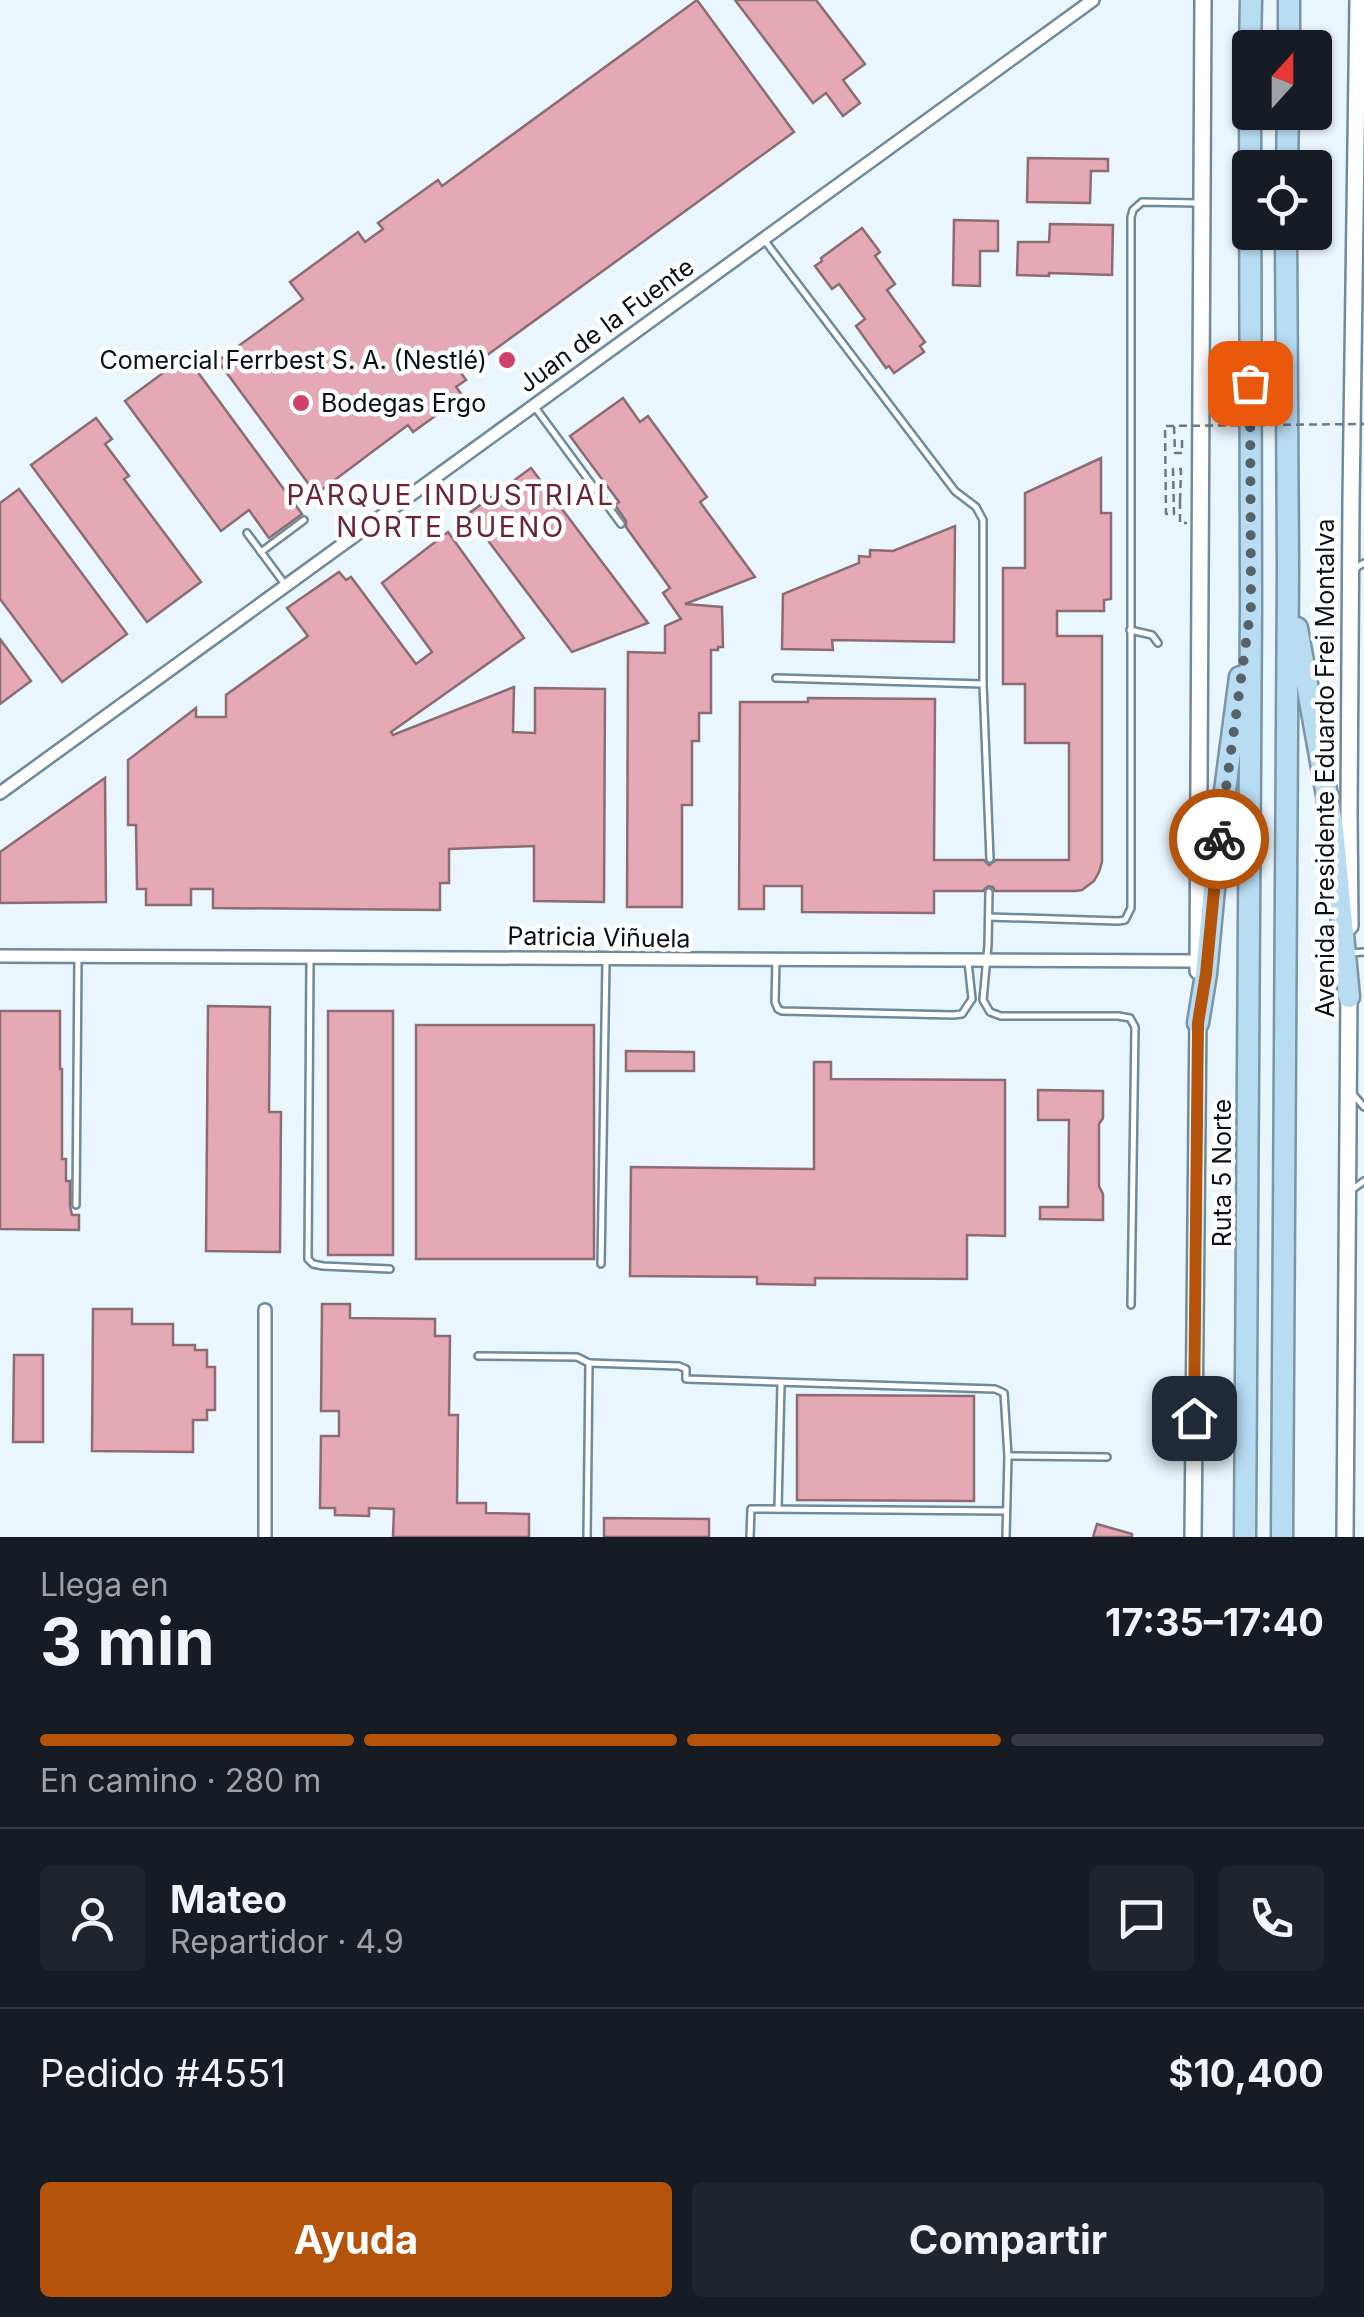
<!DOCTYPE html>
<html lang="es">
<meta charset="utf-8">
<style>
body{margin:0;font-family:Inter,sans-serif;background:#20242c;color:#f1f3f6;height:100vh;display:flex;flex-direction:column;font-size:38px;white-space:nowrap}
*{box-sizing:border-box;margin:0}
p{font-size:32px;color:#9ea1a6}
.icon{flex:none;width:55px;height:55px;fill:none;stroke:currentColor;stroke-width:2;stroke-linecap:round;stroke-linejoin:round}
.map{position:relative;height:1537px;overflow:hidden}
.details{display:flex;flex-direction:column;background:#171b24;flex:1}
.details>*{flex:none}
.needle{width:65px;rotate:21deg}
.controls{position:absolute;left:1232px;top:30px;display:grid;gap:20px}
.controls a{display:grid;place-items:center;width:100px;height:100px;border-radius:10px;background:#171b24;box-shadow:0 2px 8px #0004;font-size:50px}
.pin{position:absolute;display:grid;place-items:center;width:85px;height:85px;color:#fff;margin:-42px;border-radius:20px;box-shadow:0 5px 15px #0006}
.courier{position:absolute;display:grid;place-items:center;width:100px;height:100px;margin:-50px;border:8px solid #b45309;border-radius:50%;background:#fff;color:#222;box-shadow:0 2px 12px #0007}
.headline em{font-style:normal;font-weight:700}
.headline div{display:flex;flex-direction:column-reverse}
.headline{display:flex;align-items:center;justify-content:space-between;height:170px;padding:0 40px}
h1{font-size:65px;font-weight:700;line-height:75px}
.bar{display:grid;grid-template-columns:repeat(4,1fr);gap:15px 10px;align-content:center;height:120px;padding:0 40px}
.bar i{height:12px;border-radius:8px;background:#363941}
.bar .active{background:#b45309}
.bar p{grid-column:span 4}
.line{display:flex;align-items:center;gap:25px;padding:0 40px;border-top:2px solid #363941}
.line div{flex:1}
.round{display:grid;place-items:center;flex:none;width:105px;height:105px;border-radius:10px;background:#20242c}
.button{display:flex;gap:20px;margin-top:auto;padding:20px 40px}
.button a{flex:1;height:115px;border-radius:10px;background:#b45309;color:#fff;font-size:40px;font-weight:700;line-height:115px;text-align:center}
.button a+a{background:#20242c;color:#f1f3f6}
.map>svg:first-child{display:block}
.building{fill:#e4a9b4;stroke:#8b6c72;stroke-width:2.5}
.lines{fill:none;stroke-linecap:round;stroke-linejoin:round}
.lane-casing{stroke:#6f8a9a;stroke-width:10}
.street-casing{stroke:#6f8a9a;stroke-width:16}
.secondary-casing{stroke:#6f8a9a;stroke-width:20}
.highway-casing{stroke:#7a95a5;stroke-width:25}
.path{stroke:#6e7980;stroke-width:2.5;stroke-dasharray:8 5;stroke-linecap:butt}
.lane{stroke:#fff;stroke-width:5}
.street{stroke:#fff;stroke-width:11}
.secondary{stroke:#fff;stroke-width:15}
.highway{stroke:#b8dcf2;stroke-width:20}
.path-bridge{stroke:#6e7980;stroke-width:2.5;stroke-dasharray:8 5;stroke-linecap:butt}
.done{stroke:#566168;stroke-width:10;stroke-dasharray:0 18}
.route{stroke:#b45309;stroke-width:12}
.poi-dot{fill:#d0426b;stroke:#fff;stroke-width:4}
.labels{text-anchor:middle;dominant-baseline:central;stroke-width:9;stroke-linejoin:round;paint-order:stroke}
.street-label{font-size:25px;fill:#071117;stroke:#fff}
.poi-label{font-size:25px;fill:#071117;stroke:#fff;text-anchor:end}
.neighbourhood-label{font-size:28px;letter-spacing:2.5px;fill:#692436;stroke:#fff}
</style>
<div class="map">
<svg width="1364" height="1537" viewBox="0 0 1364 1537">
<rect width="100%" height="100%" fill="#eaf6fd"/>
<g class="building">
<path d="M697,0l97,132 -315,229 -7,-9 -17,12 11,16 -10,7 7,9 -50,36 -5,-7 -92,69 -98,-133 85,-62 -13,-17 68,-50 7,10 18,-13 -5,-6 60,-43 4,6z"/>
<path d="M735,0h81l49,64 -22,16 17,23 -17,13 -17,-23 -13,10z"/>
<path d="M1028,158l80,1v12h-17l-1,32 -63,-1z"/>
<path d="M954,220l44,1v30h-18v35l-27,-1z"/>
<path d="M1050,224l63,1 -1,50 -63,-2v3l-32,-1 1,-33h31z"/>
<path d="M862,228l18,24 -5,4 20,28 -8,6 38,52 -5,4 4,6 -30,21 -5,-7 -3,2 -30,-42 9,-7 -26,-35 -7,5 -17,-23 7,-5 -1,-3z"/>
<path d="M186,356l116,158 -33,24 -20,-28 -28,21 -96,-130z"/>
<path d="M623,398l17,24 8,-6 59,81 -7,5 55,75 -70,27 37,3 1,40h-5v3h-7v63h-12v28h-7v64h-10v102h-55l1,-255 37,1v-27l16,-7 -18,-26 7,-5 -44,-61v-6l-11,-16 4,-3 -49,-66z"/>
<path d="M96,418l16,21 -7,5 24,32 -5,3 77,103 -54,40 -116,-157z"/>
<path d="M1101,458v55h10v86l-7,1v11h-47v25h45v226l-3,10 -5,9 -12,9 -7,1h-80l-2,-4 -5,-1 -5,5h-49v22l-132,-1v-26h-38v23h-25l1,-207h68v-4l127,1 -1,161h50l5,5 7,-5h73v-117h-44v-59h-22v-116h22v-75z"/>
<path d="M531,468l117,155 -76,29 -104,-138z"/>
<path d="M19,489l108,145 -65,48 -62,-83v-96z"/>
<path d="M955,526l-1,116 -122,-2 1,10 -51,-1 1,-55 76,-31v-7l11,1v-7l23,1z"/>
<path d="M448,532l76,106 -133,94 2,3 121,-48 -1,45 22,1v-45l70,1 -1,213 -70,-1v-55l-85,3v34h-9v27l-227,-2v-19h-22v16h-45v-16h-9l-1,-64h-8v-65l68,-52v9h30v-22l82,-59 -21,-28 52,-36 7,8 5,-3 65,87 16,-12 -50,-69z"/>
<path d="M0,639l31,42 -31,23z"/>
<path d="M105,778l1,124 -106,1v-51z"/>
<path d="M208,1006l62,1 -1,105h12l-1,140 -74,-1z"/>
<path d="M0,1011h60v58h2v90h4v22h4v25l2,9h7v15l-79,-1z"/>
<rect x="328" y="1011" width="65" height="244"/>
<rect x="416" y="1025" width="178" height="234"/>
<path d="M626,1051l68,1v19h-68z"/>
<path d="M814,1062h17v17l174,1v156l-38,-1v44l-152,-1v7l-58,-1v-7l-127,-1 1,-109 183,2z"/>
<path d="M1038,1090l65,1v27l-4,6v62l4,8v26l-63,-1v-12h28l1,-87h-31z"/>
<path d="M322,1304h28v14l85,1v17h15l-1,79h9l-1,88h29v10l43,1v23h-136l1,-28 -25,-1v8l-34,-1v-7h-15l1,-72h18v-25h-18z"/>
<path d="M93,1309h39v15h41v21h22v5h12v17h8v43h-8v10h-14v32l-101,-1z"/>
<path d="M14,1355h29v87h-30z"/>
<path d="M797,1395l177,1v105l-177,-1z"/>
<path d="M604,1518l105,1v18h-105z"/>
<path d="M1097,1524l35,10v3h-39z"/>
</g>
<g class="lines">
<g class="lane-casing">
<g id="lane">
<path d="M765,241l190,250 21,16 7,13v164l7,175"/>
<path d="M534,406l87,118"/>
<path d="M247,533l37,50"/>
<path d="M261,552l43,-32"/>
<path d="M1354,569l10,-6"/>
<path d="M1130,630l22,5 6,8"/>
<path d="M776,678l207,6"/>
<path d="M989,892l-1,53 -5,55 7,12 11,4h117l12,2 5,9 -4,278"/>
<path d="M989,917l129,4 7,-1 6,-12v-691l2,-7 9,-8 56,1"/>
<path d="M1350,953l14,-1"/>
<path d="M310,959l-2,300 5,5 10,2 67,3"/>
<path d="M776,961l-1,41 3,7 4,2 171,4 9,-1 10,-15 -4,-37"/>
<path d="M1353,1094l11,13"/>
<path d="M1353,1189l11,-8"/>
<path d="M76,1205l2,-247"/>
<path d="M601,1264l5,-302"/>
<path d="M478,1356l99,1 12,6"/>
<path d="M778,1509l3,-126"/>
<path d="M587,1537l2,-174 90,3 7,3v10l309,10 9,4 4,63"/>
<path d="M750,1537l1,-28 255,2"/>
<path d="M1006,1537l2,-81 99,1"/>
</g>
</g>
<g class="street-casing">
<g id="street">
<path d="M0,793l1093,-793"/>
<path d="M0,956l1198,5"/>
<path d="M265,1310v227"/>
</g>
</g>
<g class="secondary-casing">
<g id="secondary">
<path d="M1350,926l-1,-113 2,-311 7,-502"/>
<path d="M1198,971l5,-971"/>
<path d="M1193,1537l5,-523"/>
<path d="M1345,1537l4,-548"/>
</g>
</g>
<g class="highway-casing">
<g id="highway">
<path d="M1250,48l1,-48"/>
<path d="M1289,48v-48"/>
<path d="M1287,168l1,-56"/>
<path d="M1297,628l36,201 16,168"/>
<path d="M1198,1023l8,-49 13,-138 21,-159"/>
<path d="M1245,1537l6,-931 -1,-516"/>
<path d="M1282,1537l6,-970 -2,-335"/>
</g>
</g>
<g class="path">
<path d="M1174,426l1,27h7v-15h2"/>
<path d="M1180,501v22h7"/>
</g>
<use href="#lane" class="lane"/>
<use href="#street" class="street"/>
<use href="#secondary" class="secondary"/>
<use href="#highway" class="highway"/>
<path class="path-bridge" d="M1180,501l1,-32h-8l1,45h-8l-1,-88 199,-2"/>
</g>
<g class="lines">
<path class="done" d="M1219,839l32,-233 -1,-223"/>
<path class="route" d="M1194,1418l4,-395 8,-49 13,-135"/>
</g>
<g class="poi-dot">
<circle cx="507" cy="360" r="10"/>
<circle cx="301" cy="403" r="10"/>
</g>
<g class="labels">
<g class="street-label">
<text transform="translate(606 325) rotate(-36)">Juan de la Fuente</text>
<text transform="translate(1325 768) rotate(-90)">Avenida Presidente Eduardo Frei Montalva</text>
<text transform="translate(599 937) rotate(1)">Patricia Viñuela</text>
<text transform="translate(1222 1173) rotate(-90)">Ruta 5 Norte</text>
</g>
<g class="poi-label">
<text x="487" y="360">Comercial Ferrbest S. A. (Nestlé)</text>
<text x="321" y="403" text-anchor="start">Bodegas Ergo</text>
</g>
<g class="neighbourhood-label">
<text x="451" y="495">PARQUE INDUSTRIAL<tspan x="451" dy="32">NORTE BUENO</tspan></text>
</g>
</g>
</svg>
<div class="controls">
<a><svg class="needle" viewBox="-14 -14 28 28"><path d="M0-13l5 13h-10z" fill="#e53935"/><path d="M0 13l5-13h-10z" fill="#9ea1a6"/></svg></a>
<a><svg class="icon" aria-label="locate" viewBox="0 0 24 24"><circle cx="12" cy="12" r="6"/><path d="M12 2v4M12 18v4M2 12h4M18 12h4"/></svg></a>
</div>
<div class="pin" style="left:1250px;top:383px;background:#ea580c"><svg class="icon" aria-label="bag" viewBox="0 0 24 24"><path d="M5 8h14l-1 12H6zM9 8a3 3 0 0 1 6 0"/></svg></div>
<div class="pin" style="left:1194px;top:1418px;background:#1f2937"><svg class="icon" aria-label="home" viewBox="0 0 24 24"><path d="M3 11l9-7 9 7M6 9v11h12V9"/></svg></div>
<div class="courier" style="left:1219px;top:839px"><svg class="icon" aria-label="bike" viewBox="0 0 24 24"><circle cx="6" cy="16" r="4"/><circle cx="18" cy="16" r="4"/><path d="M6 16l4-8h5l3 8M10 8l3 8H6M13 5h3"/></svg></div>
</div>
<section class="details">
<div class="headline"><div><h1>3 min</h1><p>Llega en</p></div><em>17:35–17:40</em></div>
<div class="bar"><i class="active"></i><i class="active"></i><i class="active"></i><i></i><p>En camino · 280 m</p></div>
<div class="line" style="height:180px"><a class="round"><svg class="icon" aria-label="person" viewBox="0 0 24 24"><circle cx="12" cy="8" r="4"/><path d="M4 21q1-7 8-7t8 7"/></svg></a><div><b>Mateo</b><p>Repartidor · 4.9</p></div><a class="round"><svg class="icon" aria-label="chat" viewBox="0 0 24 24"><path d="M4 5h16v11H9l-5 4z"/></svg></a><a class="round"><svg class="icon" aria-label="phone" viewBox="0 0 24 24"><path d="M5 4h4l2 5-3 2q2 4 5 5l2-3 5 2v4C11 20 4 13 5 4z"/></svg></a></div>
<div class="line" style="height:130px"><div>Pedido #4551</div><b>$10,400</b></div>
<div class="button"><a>Ayuda</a><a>Compartir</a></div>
</section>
